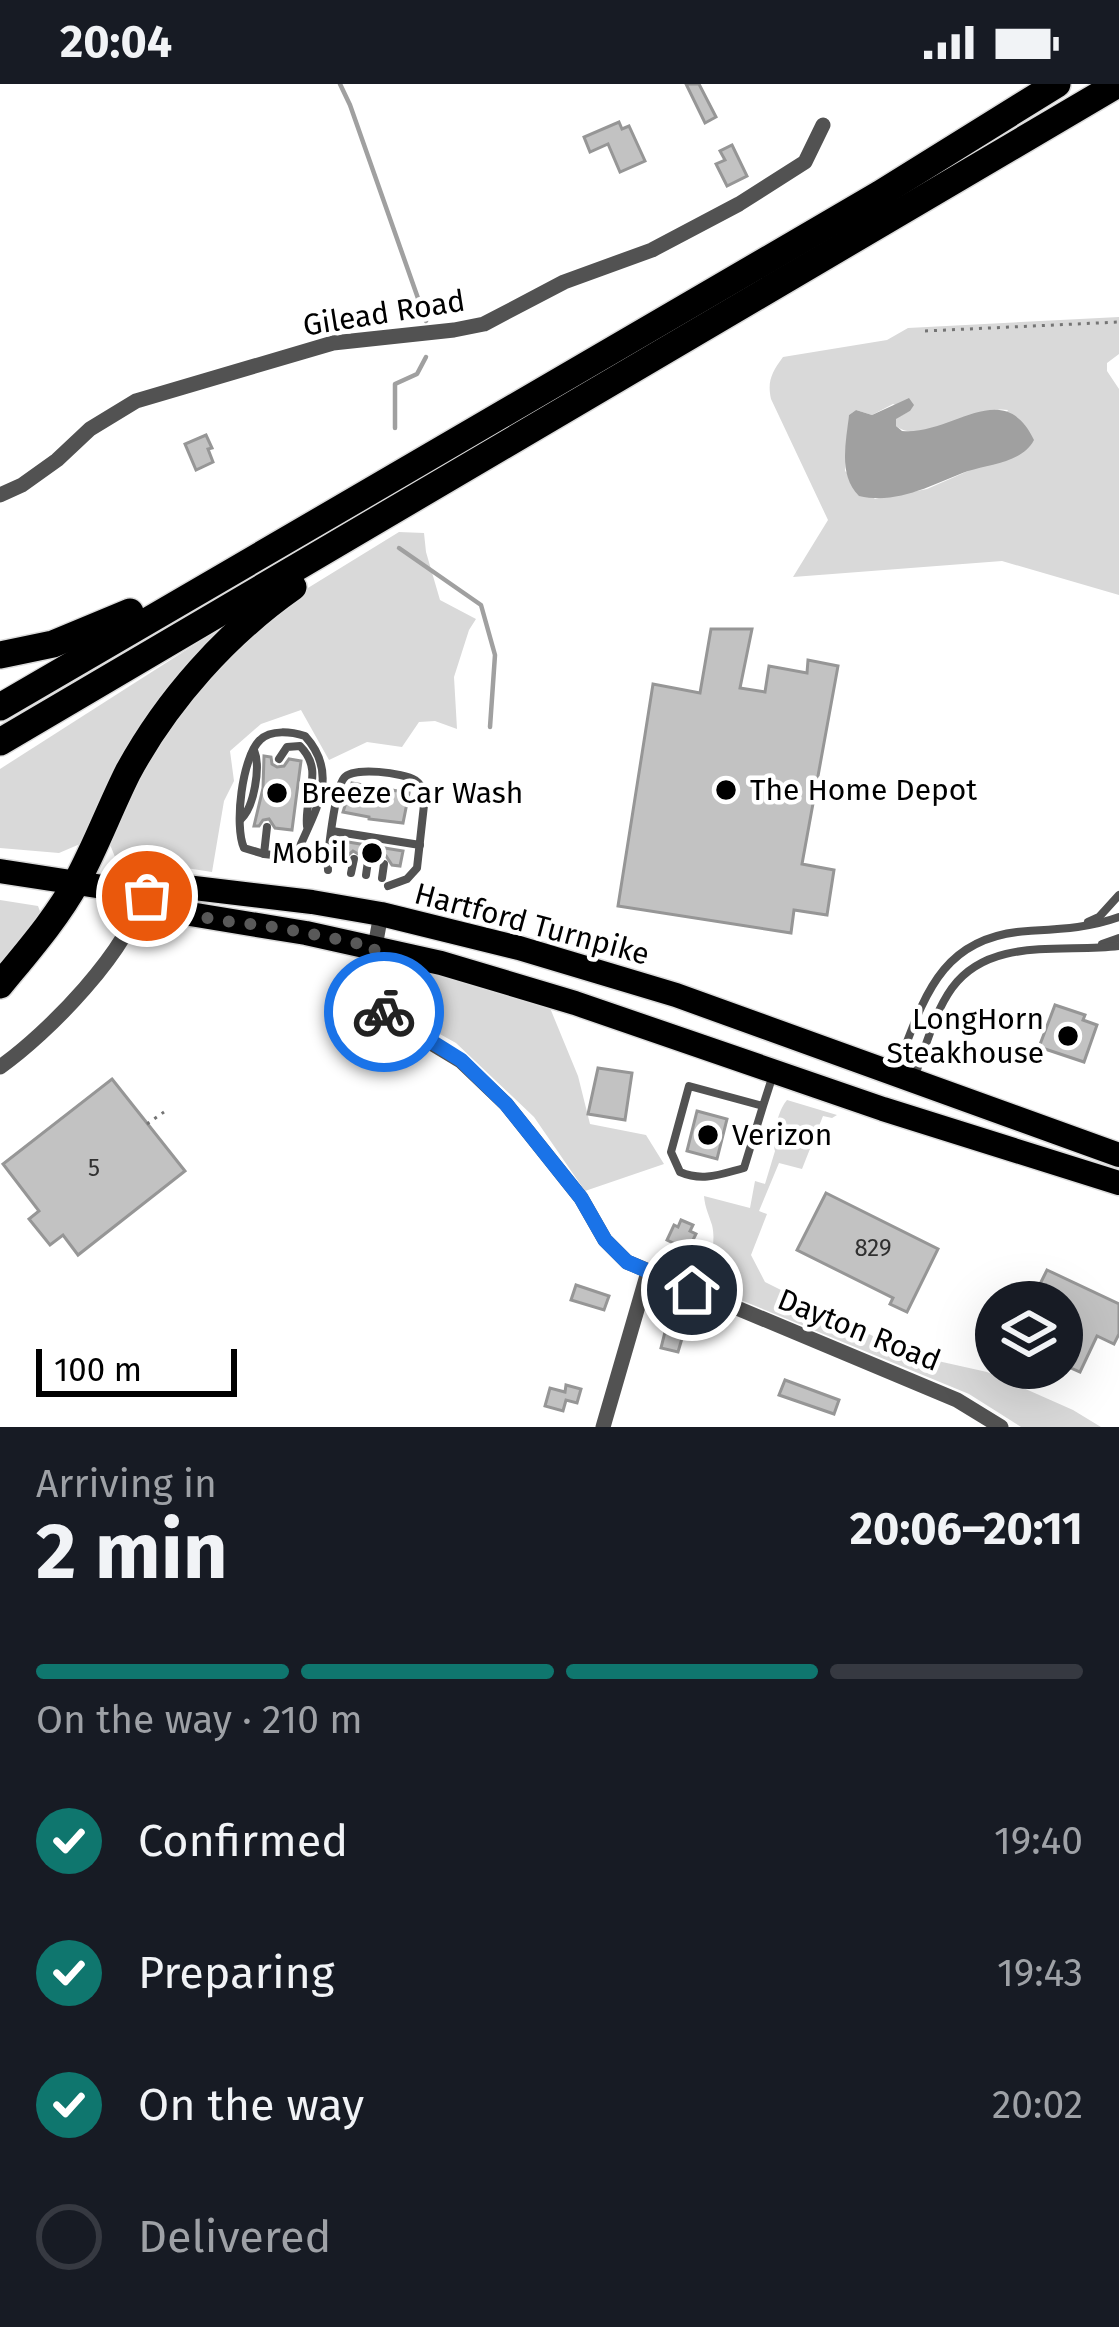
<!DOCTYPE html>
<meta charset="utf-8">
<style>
body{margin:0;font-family:"Fira Sans",sans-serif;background:#242831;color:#f1f3f6;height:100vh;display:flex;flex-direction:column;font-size:45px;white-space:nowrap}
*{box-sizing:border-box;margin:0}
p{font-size:39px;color:#9ea1a6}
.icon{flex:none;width:66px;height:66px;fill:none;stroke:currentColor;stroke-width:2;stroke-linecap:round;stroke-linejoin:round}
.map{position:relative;height:1343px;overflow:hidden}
.side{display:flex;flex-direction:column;background:#171b24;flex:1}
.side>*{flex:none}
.buttons{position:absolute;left:975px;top:1197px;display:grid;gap:24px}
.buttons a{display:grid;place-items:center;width:108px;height:108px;border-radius:50%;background:#171b24;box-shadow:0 12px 48px #0002;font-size:60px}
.scale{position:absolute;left:36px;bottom:30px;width:201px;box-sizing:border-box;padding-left:12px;border:6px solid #000;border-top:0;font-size:33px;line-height:42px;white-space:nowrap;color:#000;-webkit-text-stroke:9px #fff;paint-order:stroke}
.pin{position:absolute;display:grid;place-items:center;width:102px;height:102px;color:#fff;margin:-51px;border:6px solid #fff;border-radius:50%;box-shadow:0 3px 12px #0007}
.courier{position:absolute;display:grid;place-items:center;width:120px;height:120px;margin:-60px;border:9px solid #1a73e8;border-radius:50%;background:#fff;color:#222;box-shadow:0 3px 15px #0007}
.headline em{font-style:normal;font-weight:700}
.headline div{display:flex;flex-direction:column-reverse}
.headline{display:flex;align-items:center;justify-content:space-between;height:204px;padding:0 36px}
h1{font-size:78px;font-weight:700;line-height:90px}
.bar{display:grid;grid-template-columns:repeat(4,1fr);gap:18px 12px;align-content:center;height:144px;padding:0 36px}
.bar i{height:15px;border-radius:9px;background:#363941}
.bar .current{background:#0f766e}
.bar p{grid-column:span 4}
ol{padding:0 36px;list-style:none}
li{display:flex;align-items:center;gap:36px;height:132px}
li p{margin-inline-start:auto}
li .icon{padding:12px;border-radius:50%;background:#0f766e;color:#fff;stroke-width:4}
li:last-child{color:#9ea1a6}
li i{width:66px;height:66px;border:6px solid #363941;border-radius:50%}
.status{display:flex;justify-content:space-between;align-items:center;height:84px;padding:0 60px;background:#171b24;direction:ltr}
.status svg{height:33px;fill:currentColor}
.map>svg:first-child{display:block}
.green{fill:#d9d9d9;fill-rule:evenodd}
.water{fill:#a0a0a0}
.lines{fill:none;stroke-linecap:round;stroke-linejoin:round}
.stream{stroke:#a0a0a0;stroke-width:4.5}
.building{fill:#c2c2c2;stroke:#969696;stroke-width:3}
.trunk-casing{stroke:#dbdbdb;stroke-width:27}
.motorway-casing{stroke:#dbdbdb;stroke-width:30}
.path{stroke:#747474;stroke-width:3;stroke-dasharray:3 6;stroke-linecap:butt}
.service{stroke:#525252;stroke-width:8}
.minor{stroke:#525252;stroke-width:15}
.trunk{stroke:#000;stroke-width:24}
.motorway{stroke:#000;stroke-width:27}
.done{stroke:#595959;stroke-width:12;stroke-dasharray:0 21.6}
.route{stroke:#1a73e8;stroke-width:15}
.poi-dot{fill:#000;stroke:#fff;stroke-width:4.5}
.labels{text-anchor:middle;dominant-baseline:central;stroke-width:9;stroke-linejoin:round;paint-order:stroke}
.number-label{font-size:24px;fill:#303030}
.street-label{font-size:30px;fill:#000;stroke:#fff}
.poi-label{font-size:30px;fill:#000;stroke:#fff;text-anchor:start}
</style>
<div class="status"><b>20:04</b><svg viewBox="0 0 49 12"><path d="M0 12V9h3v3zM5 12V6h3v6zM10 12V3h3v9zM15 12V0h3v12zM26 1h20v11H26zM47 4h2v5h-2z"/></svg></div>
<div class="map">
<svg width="1119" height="1343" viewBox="0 0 1119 1343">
<rect width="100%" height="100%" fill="#fff"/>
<g class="green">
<path d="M1119,233v37l-12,9v8l12,18v206l-117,-34 -209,16 35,-57 -57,-121c-4,-18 1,-27 12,-42l104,-17 21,-12zM893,320l17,7 -14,7v8c28,21 78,-22 112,-16l-40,61 -41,18 -52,10 -30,-28 4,-56 7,-5 16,5z"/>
<path d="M399,448l25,1 2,19 14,48 36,19 -7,11 -15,47 3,52 -22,-8 -16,1 -17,25 -35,-5 -38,18 -28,-50 -40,14 -31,27 4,30 -10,20 -12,71 -97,-15 -6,-15 2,-16 76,-128 46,-49 70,-58z"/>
<path d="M219,545l3,6 -142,209 -21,9 -59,-5v-79z"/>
<path d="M0,816l38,6 3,8 -41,55z"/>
<path d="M406,880l144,44 28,68 12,48 56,11 18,29 -79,27 -51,-74 -78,-74 -63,-35c-7,-15 -1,-34 13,-44z"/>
<path d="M787,1016l50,15 -5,3 -9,-2 -21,53 -23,-6 -20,48 8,3 -16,41 14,27 146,73 76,17 86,38 28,17h-80l-52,-33 -267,-110c6,-19 15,-39 10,-59 -3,-10 -7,-17 -8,-29l46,12 5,-27 10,3 10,-33c-4,-12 3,-41 12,-51z"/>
</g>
<path class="water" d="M909,314l5,7 -4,6 -14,8v7l6,5c50,5 101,-56 132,9 -11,22 -44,24 -66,31 -35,13 -70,34 -109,25 -21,-21 -13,-53 -10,-81l7,-5 16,5z"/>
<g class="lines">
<g class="stream">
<path d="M340,0l10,21 76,216"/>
<path d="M395,344v-44l22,-10 9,-17"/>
<path d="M399,464l82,57 14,50 -5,72"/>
</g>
</g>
<g class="building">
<path d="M686,0h13l17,33 -11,6z"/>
<path d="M619,38l3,7 7,-3 16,35 -25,11 -12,-28 -18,8 -6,-15z"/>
<path d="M732,61l15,31 -20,10 -11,-22 9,-4 -5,-9z"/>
<path d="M206,351l6,13 -4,1 5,13 -17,8 -11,-26z"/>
<path d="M711,545h41l-12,59 25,4 4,-26 38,7 1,-13 30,6 -36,198 32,6 -7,45 -33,-5 -3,23 -173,-27 35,-222 47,9z"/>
<path d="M264,672l7,1 1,7 5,3 7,-1 5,-7 12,2 -9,69 -17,-2 -6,-9 -6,1 -4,6h-5l9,-38z"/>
<path d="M352,699l57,10 -6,30 -34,-4v-2l-26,-5z"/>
<path d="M342,757l61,10 -3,15 -8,-1 -6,-9 -6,1 -4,5 -6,-9 -8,3 -9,-5 -7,6 -6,-1z"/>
<path d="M1055,921l30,10 -2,5 14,5 -13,37 -45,-15z"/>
<path d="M598,984l34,5 -7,47 -37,-6z"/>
<path d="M112,995l73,92 -107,84 -15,-20 -13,10 -21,-26 10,-8 -36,-47z"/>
<path d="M697,1027l30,8 -10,40 -30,-8z"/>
<path d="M826,1109l112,56 -31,63 -17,-8 3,-6 -96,-48z"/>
<path d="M681,1136l12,5 -3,6 6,3 -8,16 -21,-10 7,-15 4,2z"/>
<path d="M1047,1186l72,34v30l-5,10 -17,-8 -17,36 -18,-8v-62h-31z"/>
<path d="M576,1201l33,11 -5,14 -33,-10z"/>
<path d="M668,1236l18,5 -8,27 -17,-4z"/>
<path d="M785,1296l54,20 -5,14 -55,-19z"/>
<path d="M566,1301l15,4 -4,14 -11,-3 -3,11 -18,-5 5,-18 15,4z"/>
</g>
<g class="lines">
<g class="trunk-casing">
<g id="trunk">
<path d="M0,787l142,22 22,12 26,9 116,19 135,30 134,40 308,106 236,74"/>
<path d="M142,809l22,-6h22l126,15 69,12 138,34 157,47 443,160"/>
</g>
</g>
<g class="motorway-casing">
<g id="motorway">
<path d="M0,571l53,-11 77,-32"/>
<path d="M0,623l880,-513 177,-110"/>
<path d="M0,658l1118,-658"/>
<path d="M0,901c27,-33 57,-67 77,-104 19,-35 33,-73 51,-109 39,-72 98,-138 165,-185"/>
</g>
</g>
<g class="path">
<path d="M925,247l194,-9"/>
<path d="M147,1040l17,-12"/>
</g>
<g class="service">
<path d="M279,675l8,-12 13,-1c25,25 4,49 7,80"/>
<path d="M241,735c13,-12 20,-52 13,-69"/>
<path d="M332,747l88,14"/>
<path d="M264,770l3,-27"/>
<path d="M296,772c16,-42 46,-79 9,-120 -13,-4 -34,-7 -45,4 -18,17 -26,86 -16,108l20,6 63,7"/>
<path d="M328,786c-1,-15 7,-81 16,-92 9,-12 60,-5 71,2 7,5 7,9 10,16l-8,72 -10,11 -19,7"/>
<path d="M351,789l3,-14"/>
<path d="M366,791l2,-14"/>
<path d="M382,794l2,-14"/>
<path d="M1088,838l11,-5 20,-22"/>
<path d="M1102,860l17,-6"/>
<path d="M897,984c27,-70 43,-132 131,-137 32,-2 61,-3 91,-14"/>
<path d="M915,991c11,-28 19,-62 37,-87 38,-52 111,-35 167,-42"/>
<path d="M763,1022l-19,62c-23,6 -41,14 -64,4l-9,-20 18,-66 74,20 9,-28"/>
</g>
<g class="minor">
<path d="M0,411l22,-10 35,-25 33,-31 46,-28 197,-58 121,-13 30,-6 80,-42 88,-32 87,-46 66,-42 18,-37"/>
<path d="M381,830l-11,60 3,25 15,18 73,44 45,43 75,94 24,42 22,22 330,138 44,27"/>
<path d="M380,923l13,-42 10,-11"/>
<path d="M0,983c47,-33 131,-118 142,-174"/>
<path d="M603,1343l45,-155"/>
</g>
<use href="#trunk" class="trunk"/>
<use href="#motorway" class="motorway"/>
</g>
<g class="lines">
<path class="done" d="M147,812c37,24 84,25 127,31 34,6 67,13 101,20 -4,25 -8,45 9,65"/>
<path class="route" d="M384,928l77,48 45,44 75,94 24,42 22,22 65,28"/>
</g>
<g class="poi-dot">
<circle cx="726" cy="706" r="12"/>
<circle cx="277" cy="709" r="12"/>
<circle cx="372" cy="769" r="12"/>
<circle cx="1068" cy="952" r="12"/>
<circle cx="708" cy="1051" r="12"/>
</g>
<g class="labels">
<g class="number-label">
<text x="94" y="1084">5</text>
<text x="873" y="1164">829</text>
</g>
<g class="street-label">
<text transform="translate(384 229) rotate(-9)">Gilead Road</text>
<text transform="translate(532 840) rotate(15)">Hartford Turnpike</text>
<text transform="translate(859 1246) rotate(22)">Dayton Road</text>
</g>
<g class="poi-label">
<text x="750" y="706">The Home Depot</text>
<text x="301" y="709">Breeze Car Wash</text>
<text x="348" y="769" text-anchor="end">Mobil</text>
<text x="1044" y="935" text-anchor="end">LongHorn<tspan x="1044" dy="34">Steakhouse</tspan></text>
<text x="732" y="1051">Verizon</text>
</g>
</g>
</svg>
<div class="buttons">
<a><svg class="icon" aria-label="layers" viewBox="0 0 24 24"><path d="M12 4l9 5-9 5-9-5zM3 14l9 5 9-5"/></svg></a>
</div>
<div class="scale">100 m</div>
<div class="pin" style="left:147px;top:812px;background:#ea580c"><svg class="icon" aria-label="bag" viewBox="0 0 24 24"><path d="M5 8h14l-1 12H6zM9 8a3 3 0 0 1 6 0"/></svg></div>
<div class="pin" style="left:692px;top:1206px;background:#1f2937"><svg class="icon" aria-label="home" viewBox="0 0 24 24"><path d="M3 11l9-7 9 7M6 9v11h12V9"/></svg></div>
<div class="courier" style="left:384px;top:928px"><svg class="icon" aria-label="bike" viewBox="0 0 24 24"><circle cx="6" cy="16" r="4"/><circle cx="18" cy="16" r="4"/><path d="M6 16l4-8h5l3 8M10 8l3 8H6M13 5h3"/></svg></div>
</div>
<section class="side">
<div class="headline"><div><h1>2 min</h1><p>Arriving in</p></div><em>20:06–20:11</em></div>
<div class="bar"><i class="current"></i><i class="current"></i><i class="current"></i><i></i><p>On the way · 210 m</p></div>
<ol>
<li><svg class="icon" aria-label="check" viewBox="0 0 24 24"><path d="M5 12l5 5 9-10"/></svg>Confirmed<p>19:40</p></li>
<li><svg class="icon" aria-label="check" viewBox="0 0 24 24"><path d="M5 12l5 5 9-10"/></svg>Preparing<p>19:43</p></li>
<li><svg class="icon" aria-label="check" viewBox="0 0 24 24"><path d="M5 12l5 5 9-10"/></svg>On the way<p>20:02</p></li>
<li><i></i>Delivered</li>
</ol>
</section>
